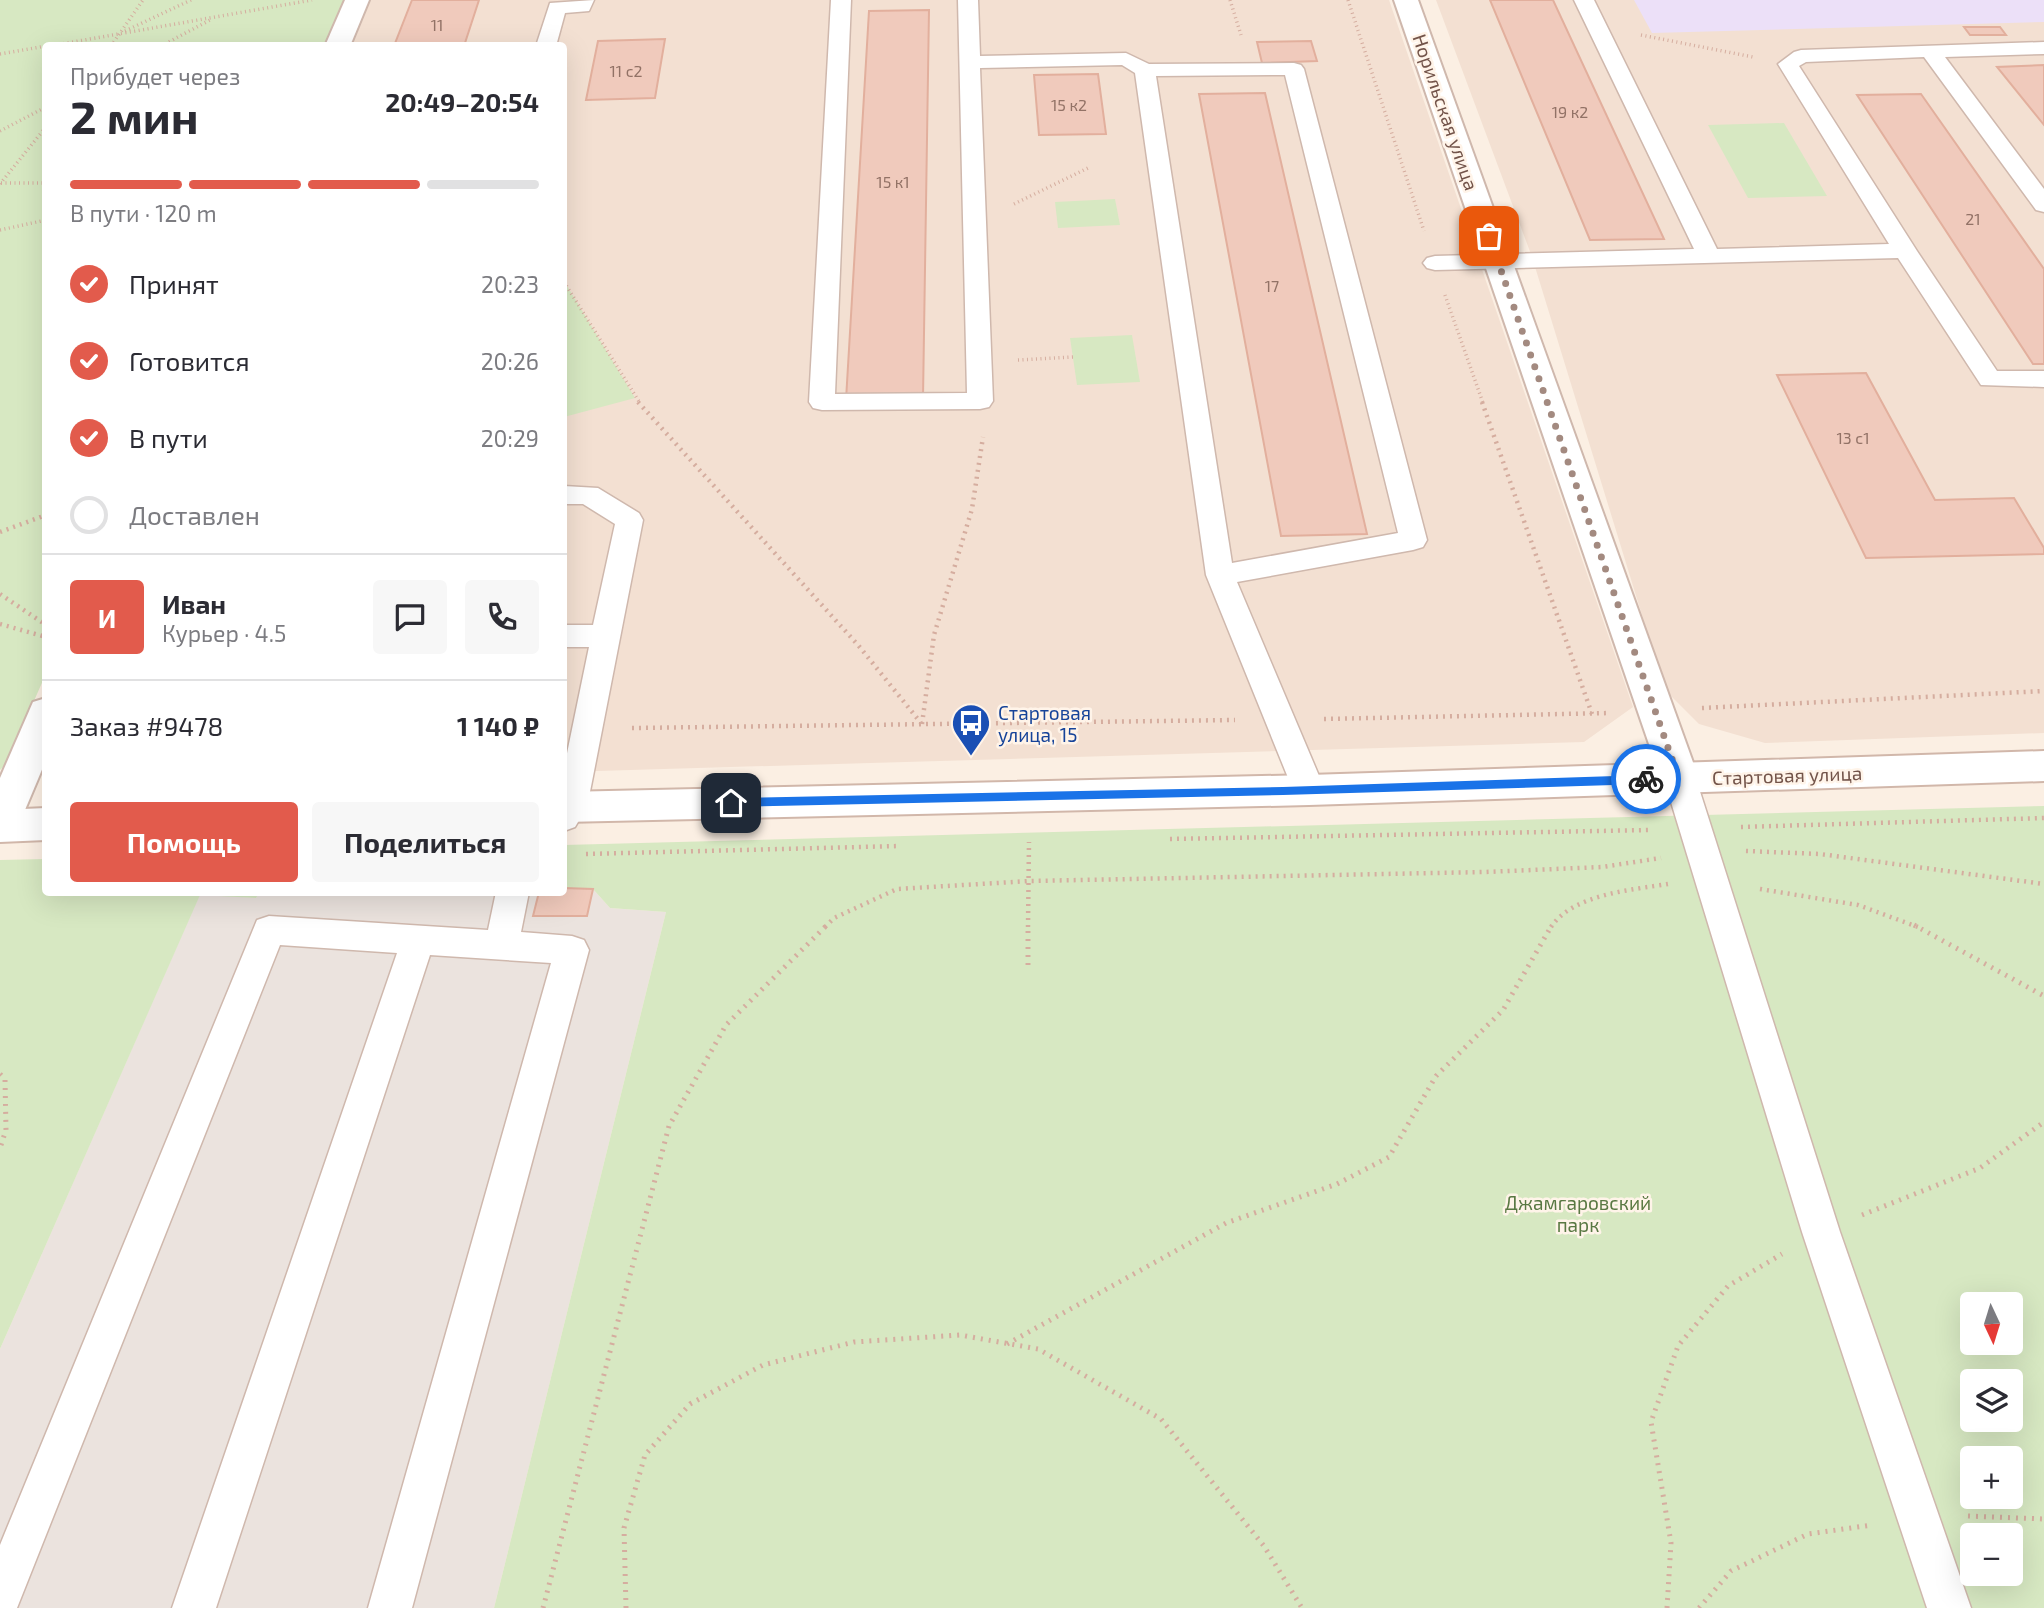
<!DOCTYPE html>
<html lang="ru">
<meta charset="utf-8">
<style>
body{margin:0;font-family:"Exo 2",sans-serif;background:#f7f7f7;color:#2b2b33;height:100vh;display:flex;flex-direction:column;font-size:26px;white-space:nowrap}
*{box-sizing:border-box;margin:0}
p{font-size:23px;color:#7c7c81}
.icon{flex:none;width:38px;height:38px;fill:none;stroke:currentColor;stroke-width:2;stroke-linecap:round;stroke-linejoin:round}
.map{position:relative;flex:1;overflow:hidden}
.panel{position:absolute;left:42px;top:42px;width:525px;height:854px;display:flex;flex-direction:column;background:#fff;border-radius:7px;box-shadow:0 7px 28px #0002}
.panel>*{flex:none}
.needle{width:46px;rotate:176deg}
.tools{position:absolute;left:1960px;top:1292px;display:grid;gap:14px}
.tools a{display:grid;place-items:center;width:63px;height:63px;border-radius:7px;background:#fff;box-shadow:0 7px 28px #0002;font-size:35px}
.pin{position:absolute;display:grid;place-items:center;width:60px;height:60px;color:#fff;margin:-30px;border-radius:14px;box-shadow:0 4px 10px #0006}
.courier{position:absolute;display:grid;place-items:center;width:70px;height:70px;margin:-35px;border:5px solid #1a73e8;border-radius:50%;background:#fff;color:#222;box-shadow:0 2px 9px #0007}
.overview em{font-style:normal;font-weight:700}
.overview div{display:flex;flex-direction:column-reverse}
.overview{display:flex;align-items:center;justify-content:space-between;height:119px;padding:0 28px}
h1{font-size:46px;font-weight:700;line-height:52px}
.bar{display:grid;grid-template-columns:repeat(4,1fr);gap:10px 7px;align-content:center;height:84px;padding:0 28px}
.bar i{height:9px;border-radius:5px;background:#e1e1e2}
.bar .active{background:#e25b4c}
.bar p{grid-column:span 4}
.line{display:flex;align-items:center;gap:18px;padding:0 28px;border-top:2px solid #e1e1e2}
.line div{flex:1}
.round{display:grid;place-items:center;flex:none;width:74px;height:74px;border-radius:7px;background:#f7f7f7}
ol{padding:0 28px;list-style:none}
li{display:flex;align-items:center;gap:21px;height:77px}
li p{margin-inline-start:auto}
li .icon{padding:7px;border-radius:50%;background:#e25b4c;color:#fff;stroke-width:4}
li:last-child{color:#7c7c81}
li i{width:38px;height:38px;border:4px solid #e1e1e2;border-radius:50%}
.button{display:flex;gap:14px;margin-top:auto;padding:14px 28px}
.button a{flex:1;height:80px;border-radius:7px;background:#e25b4c;color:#fff;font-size:28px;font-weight:700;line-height:80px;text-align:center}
.button a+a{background:#f7f7f7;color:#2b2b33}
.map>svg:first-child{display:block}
.residential{fill:#f3e0d2}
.industrial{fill:#ebe3de}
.education{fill:#ece0f8}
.green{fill:#d7e8c2;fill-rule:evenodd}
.building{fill:#f0cabc;stroke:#e2af9d;stroke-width:2}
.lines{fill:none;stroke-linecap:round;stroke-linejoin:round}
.lane-casing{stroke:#cfb8ad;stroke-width:3}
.street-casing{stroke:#cfb8ad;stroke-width:4}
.secondary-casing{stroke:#d1b7aa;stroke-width:4}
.path-far2{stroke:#d5ad9f;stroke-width:3.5;stroke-dasharray:1 3.5;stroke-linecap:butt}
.path-far1{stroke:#d5ad9f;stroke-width:4.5;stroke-dasharray:2 5;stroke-linecap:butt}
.path{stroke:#d5ad9f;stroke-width:5;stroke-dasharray:2 6;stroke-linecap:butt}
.lane{fill:#fff;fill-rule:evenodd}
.street{fill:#fff;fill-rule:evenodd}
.secondary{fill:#fff;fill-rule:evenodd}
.route{fill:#1a73e8}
.done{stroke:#a38a80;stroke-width:7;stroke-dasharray:0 12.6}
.labels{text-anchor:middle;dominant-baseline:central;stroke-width:5;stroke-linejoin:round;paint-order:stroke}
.number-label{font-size:16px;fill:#927266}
.street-label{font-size:19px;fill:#73544a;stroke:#fff4e9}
.transit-label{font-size:19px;fill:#164399;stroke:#fff4e9;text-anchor:start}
.park-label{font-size:19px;fill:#597842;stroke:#fff4e9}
</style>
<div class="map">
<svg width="2044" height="1608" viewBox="0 0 2044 1608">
<rect width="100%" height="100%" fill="#fbefe3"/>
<g class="residential">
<path d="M365,0h1024l244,707 -49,35 -1020,30v-726h-218z"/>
<path d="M1436,0h608v733l-279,10 -66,-19 -34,-34 -133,-433z"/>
</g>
<path class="industrial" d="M564,888l29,1 17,19 56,4 -172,696h-494v-259l200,-455 56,4 3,-6h305z"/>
<path class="education" d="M1634,0h410v22l-392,11z"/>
<g class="green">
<path d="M0,0h346l-20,45 -280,1 -1,630 -39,88 -6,6z"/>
<path d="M1784,123l43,73 -79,2 -40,-73z"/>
<path d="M1115,199l5,26 -62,3 -3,-26z"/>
<path d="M564,286h3l68,112 -71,19z"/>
<path d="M1132,335l8,47 -63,3 -7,-47z"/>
<path d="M2044,806v802h-1550l172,-696 -56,-4 -17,-19 -29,-1v-43zM1972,1304h39v38h-39zM1972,1381h39v38h-39zM1972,1458h39v38h-39zM1972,1535h39v38h-39z"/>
<path d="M45,859l1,33 213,1 -3,5 -56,-3 -200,454v-489z"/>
</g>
<g class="building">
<path d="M412,0h67l-15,46h-70z"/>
<path d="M1490,0h63l111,239 -74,1z"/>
<path d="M929,10l-6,388 -77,2 23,-389z"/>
<path d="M1964,27h36l6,8h-36z"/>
<path d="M665,39l-10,59 -69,2 12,-59z"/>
<path d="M1311,41l6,20 -55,2 -5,-21z"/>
<path d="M2044,65v60l-47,-58z"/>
<path d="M1098,74l8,60 -67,1 -5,-60z"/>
<path d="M1265,93l102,441 -86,2 -82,-442z"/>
<path d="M1921,94l123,175v95h-11l-176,-269z"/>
<path d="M1866,373l69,127 79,-2 30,50v6l-178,4 -89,-183z"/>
<path d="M564,888l29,1 -6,27h-54l6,-24h25z"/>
</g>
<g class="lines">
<g class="lane-casing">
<g id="lane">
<path d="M594,0l-5,11 -24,2 -9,33h-20l14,-43z"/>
<path d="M831,0h20l-16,394 132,-1 -9,-393h20l2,56 146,-3 23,11 145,-1 7,2 3,4 123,471 -4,7 -10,3 -176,32 88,208 -5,9 -11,3 -11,-3 -5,-9 -87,-215 -71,-502 -13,-8 -142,3 13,333 -4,6 -9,2 -158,1 -9,-2 -4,-6zM1285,75l113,458 -166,30 -76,-487z"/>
<path d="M1574,0h20l123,249 172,-5 -111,-180 16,-12 7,-2 243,-8v12l-99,3 99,132v23l-8,-2 -112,-153 -118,5 -7,4 118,185 80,120h47v16l-63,-2 -83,-127 -463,12 -8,-2 -4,-5 4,-5 8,-2 259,-7z"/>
<path d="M564,486l34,2 41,25 4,7 -56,287 -12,20 -11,4v-63l25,-121h-25v-22h29l22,-101 -32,-20h-19z"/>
<path d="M1680,767l11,3 5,9 144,453 131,376h-44l-125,-376 -138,-453 5,-9z"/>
<path d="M496,892h33l-8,40 51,4 12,4 5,10 -177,658h-44l183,-645 -121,-8 -214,653h-44l225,-655 -117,-8 -263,663h-17v-63l257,-625 12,-4 219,14z"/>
</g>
</g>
<g class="street-casing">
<g id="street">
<path d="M345,0h24l-19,46h-25z"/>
<path d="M1394,0h24l281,779 -6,11 -13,4 -13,-4 -6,-11z"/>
<path d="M46,698v62l-32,76 -14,5v-63l33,-76z"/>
</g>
</g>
<g class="secondary-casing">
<g id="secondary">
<path d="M2044,751v30l-735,24 -745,17v-30l745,-17z"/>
<path d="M46,808v32l-46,2v-32z"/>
</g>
</g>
<g class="path-far2">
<path d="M1230,0l11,35"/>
<path d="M1348,0l76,231"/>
<path d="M125,31l66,-31"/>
<path d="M1641,35l112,22"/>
<path d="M50,46l262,-46"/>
<path d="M111,46l32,-46"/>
<path d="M161,46l51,-27"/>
<path d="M0,54l46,-8"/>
<path d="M0,131l46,-24"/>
<path d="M1,183h45"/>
<path d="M0,184l46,-57"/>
<path d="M1014,204l74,-36"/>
<path d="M0,230l46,-10"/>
<path d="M564,282l76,121"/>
<path d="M1445,295l38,108"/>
<path d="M1018,360l55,-3"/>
</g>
<g class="path-far1">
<path d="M638,402l220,243 63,78"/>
<path d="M1482,402l110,312"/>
<path d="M0,532l46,-17"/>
<path d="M0,594l46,31"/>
<path d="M0,624l46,13"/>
<path d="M1702,708l342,-17"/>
<path d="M1324,719l286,-6"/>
<path d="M922,724l12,-89 38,-126 11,-72"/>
<path d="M632,728l603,-8"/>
<path d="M1741,827l303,-9"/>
<path d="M1170,839l481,-9"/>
<path d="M1746,851l74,3 224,30"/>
<path d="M586,854l313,-8"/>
<path d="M1760,889l98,16 60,22"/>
<path d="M825,927l9,-9 63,-29 133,-8 455,-9 117,-5 59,-9"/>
<path d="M1028,927l1,-85"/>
<path d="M1551,927c22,-33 80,-37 117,-43"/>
</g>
<g class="path">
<path d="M1914,925l130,71"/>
<path d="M1028,965v-40"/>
<path d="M0,1074l5,5 1,51 -6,18"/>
<path d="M1862,1215l118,-47 64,-46"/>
<path d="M1007,1344l219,-121 111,-39 52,-27 47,-81 67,-66 49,-85"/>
<path d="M1968,1516l76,3"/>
<path d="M543,1608l126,-482 57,-101 101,-100"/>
<path d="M626,1608l-2,-80 21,-73 45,-51 73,-39 91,-23 106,-7 78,14 123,70 103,127 38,62"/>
<path d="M1667,1608l4,-65 -20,-121 27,-76 50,-60 54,-32"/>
<path d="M1699,1608l32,-37 77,-37 64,-9"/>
</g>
<use href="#lane" class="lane"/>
<use href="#street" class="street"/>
<use href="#secondary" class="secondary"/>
</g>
<path class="route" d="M1646,775l6,4 -6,5 -363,11 -552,12 -6,-4 6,-5 552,-11z"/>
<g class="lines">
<path class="done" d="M1489,236l190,543h-33"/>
</g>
<defs>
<g id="bus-pin" transform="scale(2.0125)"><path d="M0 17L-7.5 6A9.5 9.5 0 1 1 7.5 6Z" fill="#1a4fb4" stroke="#fff4e9"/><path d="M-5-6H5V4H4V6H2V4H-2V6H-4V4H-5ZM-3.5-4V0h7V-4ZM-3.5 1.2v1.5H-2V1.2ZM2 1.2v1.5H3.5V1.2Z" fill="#fff"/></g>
</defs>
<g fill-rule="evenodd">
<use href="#bus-pin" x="971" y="723"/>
</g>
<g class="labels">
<g class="number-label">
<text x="437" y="24">11</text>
<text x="626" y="70">11 с2</text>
<text x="1069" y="104">15 к2</text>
<text x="1570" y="111">19 к2</text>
<text x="893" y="181">15 к1</text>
<text x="1973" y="218">21</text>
<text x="1272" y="285">17</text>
<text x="1853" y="437">13 с1</text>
</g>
<g class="street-label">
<text transform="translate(1446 112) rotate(71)">Норильская улица</text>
<text transform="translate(1787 775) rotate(-2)">Стартовая улица</text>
</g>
<g class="transit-label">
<text x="998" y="712">Стартовая<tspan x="998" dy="22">улица, 15</tspan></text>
</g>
<g class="park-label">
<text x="1578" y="1202">Джамгаровский<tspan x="1578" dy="22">парк</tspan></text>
</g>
</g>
</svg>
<div class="tools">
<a><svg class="needle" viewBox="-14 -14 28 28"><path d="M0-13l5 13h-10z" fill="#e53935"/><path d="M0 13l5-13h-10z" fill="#7c7c81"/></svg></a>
<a><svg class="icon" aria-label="layers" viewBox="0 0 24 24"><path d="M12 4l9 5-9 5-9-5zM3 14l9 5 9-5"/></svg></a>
<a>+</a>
<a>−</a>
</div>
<div class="pin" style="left:1489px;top:236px;background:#ea580c"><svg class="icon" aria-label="bag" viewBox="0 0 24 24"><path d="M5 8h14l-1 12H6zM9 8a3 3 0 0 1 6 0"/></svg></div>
<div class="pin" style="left:731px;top:803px;background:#1f2937"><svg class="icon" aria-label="home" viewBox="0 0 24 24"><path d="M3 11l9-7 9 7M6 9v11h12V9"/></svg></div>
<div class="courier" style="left:1646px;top:779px"><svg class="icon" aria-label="bike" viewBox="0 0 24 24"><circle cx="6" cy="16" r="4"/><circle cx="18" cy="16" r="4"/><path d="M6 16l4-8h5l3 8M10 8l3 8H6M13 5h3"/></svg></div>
<section class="panel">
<div class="overview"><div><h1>2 мин</h1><p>Прибудет через</p></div><em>20:49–20:54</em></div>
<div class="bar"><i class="active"></i><i class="active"></i><i class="active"></i><i></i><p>В пути · 120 m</p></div>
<ol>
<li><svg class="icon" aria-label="check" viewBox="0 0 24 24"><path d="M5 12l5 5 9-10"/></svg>Принят<p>20:23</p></li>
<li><svg class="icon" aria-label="check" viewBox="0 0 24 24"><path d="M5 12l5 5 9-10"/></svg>Готовится<p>20:26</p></li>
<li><svg class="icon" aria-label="check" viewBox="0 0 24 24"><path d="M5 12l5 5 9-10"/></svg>В пути<p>20:29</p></li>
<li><i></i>Доставлен</li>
</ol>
<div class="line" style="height:126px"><b class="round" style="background:#e25b4c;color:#fff">И</b><div><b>Иван</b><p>Курьер · 4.5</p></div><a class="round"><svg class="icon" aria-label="chat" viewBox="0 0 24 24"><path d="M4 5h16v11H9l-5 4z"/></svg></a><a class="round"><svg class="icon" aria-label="phone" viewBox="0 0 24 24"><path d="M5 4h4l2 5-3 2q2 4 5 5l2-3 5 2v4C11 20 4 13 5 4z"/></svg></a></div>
<div class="line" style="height:91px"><div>Заказ #9478</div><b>1 140 ₽</b></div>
<div class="button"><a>Помощь</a><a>Поделиться</a></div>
</section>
</div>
